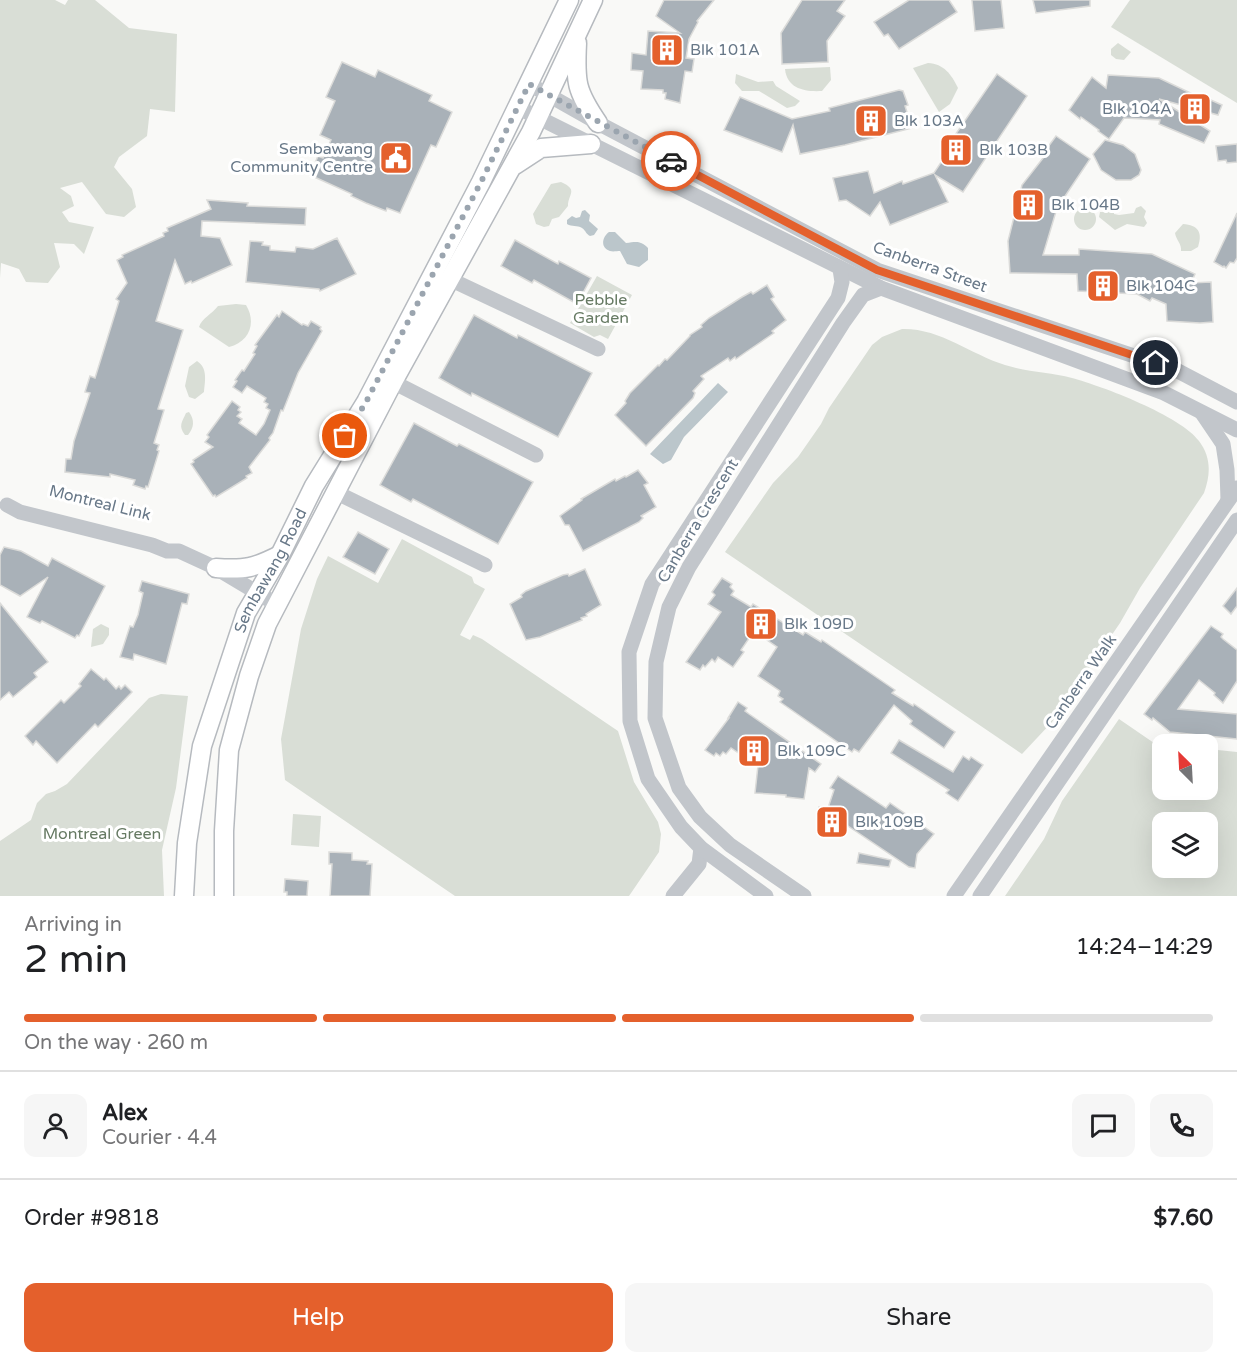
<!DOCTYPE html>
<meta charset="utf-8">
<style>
body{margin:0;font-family:"Varela Round",sans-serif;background:#f6f6f6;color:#202124;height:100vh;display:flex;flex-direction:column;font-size:22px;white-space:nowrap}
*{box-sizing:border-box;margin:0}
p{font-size:20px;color:#757577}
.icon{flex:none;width:33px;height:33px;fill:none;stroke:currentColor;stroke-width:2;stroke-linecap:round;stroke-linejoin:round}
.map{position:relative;height:896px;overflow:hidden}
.drawer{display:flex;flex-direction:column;background:#fff;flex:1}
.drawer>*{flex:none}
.needle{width:39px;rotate:336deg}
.controls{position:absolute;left:1152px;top:734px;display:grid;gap:12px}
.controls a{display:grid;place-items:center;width:66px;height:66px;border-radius:12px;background:#fff;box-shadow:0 6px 24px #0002;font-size:30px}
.pin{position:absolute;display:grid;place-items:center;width:51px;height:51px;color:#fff;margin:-26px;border:3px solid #fff;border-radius:50%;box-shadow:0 2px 6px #0007}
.courier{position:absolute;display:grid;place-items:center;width:60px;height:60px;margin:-30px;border:4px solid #e4602c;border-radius:50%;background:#fff;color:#222;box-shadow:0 2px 8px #0007}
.head em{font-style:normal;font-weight:600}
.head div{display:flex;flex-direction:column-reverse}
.head{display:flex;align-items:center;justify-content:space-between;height:102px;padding:0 24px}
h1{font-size:39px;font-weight:600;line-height:45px}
.bar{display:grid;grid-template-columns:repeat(4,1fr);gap:9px 6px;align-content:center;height:72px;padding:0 24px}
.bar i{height:8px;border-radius:4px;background:#e0e0e0}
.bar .current{background:#e4602c}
.bar p{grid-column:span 4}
.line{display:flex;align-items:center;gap:15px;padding:0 24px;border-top:2px solid #e0e0e0}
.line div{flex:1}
.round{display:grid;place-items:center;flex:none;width:63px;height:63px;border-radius:12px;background:#f6f6f6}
.button{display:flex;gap:12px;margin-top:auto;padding:12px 24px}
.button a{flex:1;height:69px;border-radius:12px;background:#e4602c;color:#fff;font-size:24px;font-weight:600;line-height:69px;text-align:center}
.button a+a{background:#f6f6f6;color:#202124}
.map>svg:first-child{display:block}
.green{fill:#d9ded6;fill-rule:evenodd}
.water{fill:#bbc6cb}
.building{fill:#a9b1b8;stroke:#dbdbd9;stroke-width:1.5}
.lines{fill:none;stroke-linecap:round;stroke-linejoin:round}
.major-casing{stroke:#b6babf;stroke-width:21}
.minor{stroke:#c2c6cb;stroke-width:15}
.major{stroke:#fff;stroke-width:18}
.done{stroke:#9ba5af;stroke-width:6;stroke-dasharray:0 10.8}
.route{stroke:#e4602c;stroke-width:8}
.labels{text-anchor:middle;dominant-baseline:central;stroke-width:6;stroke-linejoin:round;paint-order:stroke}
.poi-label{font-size:16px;fill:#687888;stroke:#fff;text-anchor:start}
.street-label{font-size:16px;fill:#687888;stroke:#fff}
.park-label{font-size:16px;fill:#667a63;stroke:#fff}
</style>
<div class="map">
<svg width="1237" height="896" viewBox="0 0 1237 896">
<rect width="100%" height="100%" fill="#f9f9f7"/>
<g class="green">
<path d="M0,0h55l10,5 3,-5h27l34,28 48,6 -2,78 -25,-3 -3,27 -28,21 -5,10 18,22 4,18 -12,10 -18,-3 -24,-32 -22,6 11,8 3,10 -12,6 7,10 25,5 -10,27 -10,-10 -20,-1 6,24 -12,16 -22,-1 -7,-13 -18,-6 -1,15z"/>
<path d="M1130,0h107v103l-126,-76z"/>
<path d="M1118,43l13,9 -7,8 -8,-1 -5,-4v-6z"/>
<path d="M928,63c16,1 23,11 30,25l-8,16 -11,8 -26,-44z"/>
<path d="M830,67l1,13 -9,11c-17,1 -35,-2 -37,-22z"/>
<path d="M736,74l22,8 15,-1 3,5 24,15 -5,5 -8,2 -28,-17h-17l-7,-8z"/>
<path d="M561,182c18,8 7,12 7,24l-9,11 -7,2 -3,7 -5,1 -8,-3 -3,-10 18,-30z"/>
<path d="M1141,206l5,5 -2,6 3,6 -3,4 -17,-3 -12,6 -16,-13 1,-5h5l5,-5 4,1v6l5,1 15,-2 2,-5z"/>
<circle cx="1085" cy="219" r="11"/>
<path d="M1183,224c15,1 20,8 15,23l-7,4h-10c1,-7 -5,-11 -6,-18z"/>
<path d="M597,276l35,19 -24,44 -8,-4 -6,2 -24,-14z"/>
<path d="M236,304l10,1c11,18 3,37 -17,42l-30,-20c3,-9 13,-13 19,-21z"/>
<path d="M902,329c38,-1 68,25 103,36 22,7 45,7 67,13 30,8 109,38 127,63 12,16 12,33 5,52l-64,95 -20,35 -68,99 -30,32 -297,-202 48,-69 25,-26 23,-33 8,-16 43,-63 10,-8z"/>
<path d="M197,361c11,7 8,20 7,31l-9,7 -6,-2 -4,-11 4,-19z"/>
<path d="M189,412c6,8 5,16 -1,23h-3c-7,-9 -3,-13 1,-22z"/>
<path d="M402,539l70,38 2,6 11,6 -25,46 10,5 3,-5 9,4 136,92 16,51 24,40 3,12 -2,18 -30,44h-174l-170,-116 -4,-41 20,-110 16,-50 11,-23 50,27z"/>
<path d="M101,624l8,4v7l-6,9 -12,3 2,-18z"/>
<path d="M161,694l27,2 -12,92 -14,62 2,46h-164v-55l31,-21 6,-17 9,-9 9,-3 12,-7 82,-86z"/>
<path d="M1119,719l35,24 10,1h-2v45h46v-40l29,3v144h-232l39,-57 18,-38zM1162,822h46v45h-46z"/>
<path d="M293,814l28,2 -2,31 -28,-2z"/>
</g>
<g class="water">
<path d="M585,210l5,5 -1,6 9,8 -4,6 -4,1c-4,-2 -4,-5 -8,-8 -5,-3 -10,-1 -15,-4v-4l5,-4 4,2 4,-1 2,-6z"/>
<path d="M609,232h6l11,11c10,-1 14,-3 22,5v12l-9,7 -12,-3 -7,-13c-3,0 -7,1 -10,0 -10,-3 -8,-14 -1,-19z"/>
<path d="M718,383l10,9 -44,45 -13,23 -8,4 -13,-10z"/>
</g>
<g class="building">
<path d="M664,0h50l-17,21 1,1 -9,17 -3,19 8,1 -2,13 -7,-1 -5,32 -15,-4 1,-6h-3v-3l-22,-1 2,-18 -12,-1 1,-17 14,2 2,-24 32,2 -24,-17z"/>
<path d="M802,0h43l-8,11 8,5 -18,25 1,21 -46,2 -1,-31z"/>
<path d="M909,0h40l8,12 -58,37 -11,-15 -4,2 -10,-14z"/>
<path d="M972,0h29l3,28 -29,3z"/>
<path d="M1033,0h57v6l-54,7z"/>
<path d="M342,62l33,15 3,-7 54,25 -3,6 23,11 -16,35 -5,-2 -31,68 -13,-5 -1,3 -20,-8 -15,-7 1,-2 -42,-19 8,-19 5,2 8,-18 -11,-5 15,-34 -9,-4z"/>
<path d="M997,74l30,22 -64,96 -28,-17 13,27 -58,23 -10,-23 -10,14 -24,-16 -7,1 -6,-23 35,-7 6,22 28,-12 1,3 31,-11 22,-33 -3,-2z"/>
<path d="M1108,75l51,3 44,21 1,-2 18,8 -4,10 -59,-16 51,32 -6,12 -45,-19 1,-4 -36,-2 -15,21 -11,-8 1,-1 -18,-13 -1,2 -11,-9 23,-33 14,11z"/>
<path d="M899,90l4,1 5,14 -3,1 7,22 -67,17 -45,9 -7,-29 -11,27 -58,-22 16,-33 52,22 38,-8 -1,-3z"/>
<path d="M1056,136l34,23 -33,49 -14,47h36v-6l73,5 43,20 -4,9 20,-1 2,40 -13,1 -33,-2 -1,-17 -14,-6 -2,3 -13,-7 -59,-3 -1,-17 -67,-1 -2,-32 14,-56 25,-32 -2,-2z"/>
<path d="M1105,140l18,5 12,9 6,16 -2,5 -8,5h-15l-15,-10 -8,-16z"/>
<path d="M1237,144v18l-10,1 -1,-3 -8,1 -2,-15z"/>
<path d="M207,200l41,3 -1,3 59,2 -1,17 -103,-4 -1,15 19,2 12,27 -40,18 -1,-2 -6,3 -10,-24 -19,61 27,9 -25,79 6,1 -10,33 5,2 -2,5 2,1 -11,36 -2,-1 -1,3 -12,-4 2,-5 -25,-6v3l-45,-5 1,-13h5l3,-18 16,-48 -5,-1 5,-16 5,2 24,-77 -3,-2 11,-16 -10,-23 6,-3 -1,-2 42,-19 -1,-3 5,-2 -1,-3 44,-19z"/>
<path d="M1237,213v45l-3,5 -4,-1 -4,6 -2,-2 -1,1 -9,-5z"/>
<path d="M337,238l19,36 -36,17 -1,-2 -73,-7 4,-41 13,1 -1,3 8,1v4l25,2 1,-5 17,2z"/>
<path d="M515,240l43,24 1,-3 32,17 -14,26 -43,-24 -2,3 -31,-17z"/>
<path d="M767,285l7,12 -3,2 15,21 -14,11 2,2 -28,19 -10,7 -1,-2 -5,4 -2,-3 -27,18 3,3 -11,12 2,2 -2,5 -47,48 -31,-31 11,-12 -1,-2 5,-8 28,-28 1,1 6,-7 2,1 23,-24v-1l12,-8 -1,-2 8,-7 33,-21 9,-5 2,2z"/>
<path d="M282,311l20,14 1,-1 5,2 3,-5 10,6 -1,2 2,2 -24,42 -15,38 -2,-1 -8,23 -4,5 1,2 -21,27 3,6 -6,3 1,2 -31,19 -1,-2 -2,1 -22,-32 3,-2 -1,-2 20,-13 -8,-5 4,-5 -2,-2 25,-34 8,6 -2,3 3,2 -4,4 5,3 -3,4 17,12 8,-11 6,-14 -4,-2 2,-4 -4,-2 2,-4 -19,-12 -5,7 -9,-6 4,-6 -2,-1 7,-10 2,1 11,-17 -2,-1 4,-7 -2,-1 22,-30 2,2z"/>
<path d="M474,315l43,23 1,-3 74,38 -34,64 -86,-44 -1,3 -32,-18z"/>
<path d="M414,423l43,23 2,-2 74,38 -35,62 -85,-45 -2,3 -31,-17z"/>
<path d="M638,470l10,13 -4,2 12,22 -15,9 2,2 -4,4 -56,29 -14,-26h-4l-5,-9 22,-16 -1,-1 34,-20 1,2 9,-5 1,1z"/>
<path d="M358,532l31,17 -14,25 -32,-17z"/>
<path d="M4,547l17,4 27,15 4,-8 53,28 -26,50 -2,-1 -2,3 -33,-17 -2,2 -13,-6 21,-40 -28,19 -20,-11v-30z"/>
<path d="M585,569l16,36 -15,9 1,2 -6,2 1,2 -42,17 -14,3 -16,-36 12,-7 -1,-2 5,-4 37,-16 5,-1 1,2z"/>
<path d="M722,578l10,6 -2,3 4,4 -3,4 20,12 2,-3 50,31 2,-3 16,10 1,-2 73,50 -3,3 21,13 1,-2 41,28 -11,16 -34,-24 2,-3 -18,-16 -35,47 -5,-3 -2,3 -72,-50 3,-3 -5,-3 2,-5 -22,-15 19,-29 -23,-16 -13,19 3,2 -11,15 -15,-10 -3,5 -3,-3 -7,8 -2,-2 -3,5 -14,-8 35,-50 -13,-8 7,-9 -3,-3z"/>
<path d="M142,581l47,13 -2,10 -5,-1 -16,61 -32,-10 -1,6 -13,-3 10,-31 3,1 5,-12 5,-22 -4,-2z"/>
<path d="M1237,588v18l-6,8 -8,-8z"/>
<path d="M0,603l48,59 -14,11 3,4 -24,20 -4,-5 -9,8z"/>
<path d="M1211,626l12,8 -2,3 2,2 14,11v31l-14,22 -9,-8 1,-2 -16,-13 -21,29 59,5v25l-67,-7 -17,-14 -1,2 -8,-6z"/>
<path d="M91,669l13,11 2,-2 10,11 3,-3 2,3 4,-4 7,7 -34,35 -3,-3 -38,39 -21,-22 -3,4 -8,-9 36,-36 3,3 17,-17 -2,-2z"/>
<path d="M738,702l9,6 -2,3 4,3 72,50 -6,8 -6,-4 -5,31 -18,-2v-2l-31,-2 5,-46 -14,11 -15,-10 -5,6 -3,-2 -3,4 -4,-3 -2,3 -9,-6 24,-32h-1z"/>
<path d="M899,740l54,32 10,-16 6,4 2,-3 12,8 -25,36 -12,-8 3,-3 -58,-37z"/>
<path d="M838,776l48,32 4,-5 44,31 -17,20 -2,14 -6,-1 -73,-49 -1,8 -18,-2 2,-17 9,1 6,-18 -4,-2z"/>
<path d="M329,852l23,1v7l16,1 -1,3h5l-2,32h-40l2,-32h-3z"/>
<path d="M859,853l32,7 -2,7 -32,-4z"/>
<path d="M285,879l23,2 -1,15h-20v-4h-3z"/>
</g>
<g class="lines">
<g class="major-casing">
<g id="major">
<path d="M577,43c-2,39 -1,48 21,80"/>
<path d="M515,165l26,-17 50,-4"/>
<path d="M216,568c30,2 38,0 64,-13"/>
<path id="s1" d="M184,896l3,-53 15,-97 44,-133 34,-58 34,-69 52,-84 115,-220 88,-182"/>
<path d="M224,896v-65l5,-81 20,-74 18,-52 126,-242 138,-250 62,-132"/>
</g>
</g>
<g class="minor">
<path d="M529,84l69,39 279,147 299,100 61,32"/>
<path d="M517,107l364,181 283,105 73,37"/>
<path d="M441,275l157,74"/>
<path d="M393,382l143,73"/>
<path d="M1202,413l21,31 4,26 1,30"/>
<path d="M335,492l150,73"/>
<path d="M7,505l13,7 132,33 15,6h12l37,17 60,36"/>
<path d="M673,896l26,-32 2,-16"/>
<path d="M766,896l-65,-48 -20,-21 -33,-48 -18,-58 -1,-69 23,-68 186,-286 4,-16 -2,-13"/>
<path d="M804,896l-74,-51 -30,-28 -21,-29 -24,-70 1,-56 13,-55 20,-40 154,-244 20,-28 18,-7"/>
<path d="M954,896l283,-408"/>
<path d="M980,896l257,-376"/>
</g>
<use href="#major" class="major"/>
</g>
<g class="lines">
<path class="done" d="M345,436l21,-34 115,-220 48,-98 142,77"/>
<path class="route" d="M671,161l206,109 279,93"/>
</g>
<defs>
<g id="building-square" transform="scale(1.725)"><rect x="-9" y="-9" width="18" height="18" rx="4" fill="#e4602c" stroke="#fff"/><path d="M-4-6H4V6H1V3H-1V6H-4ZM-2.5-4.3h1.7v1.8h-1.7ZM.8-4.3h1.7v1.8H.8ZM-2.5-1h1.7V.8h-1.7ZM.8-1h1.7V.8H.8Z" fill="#fff"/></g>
<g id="civic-square" transform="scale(1.725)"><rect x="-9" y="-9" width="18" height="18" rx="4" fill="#e4602c" stroke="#fff"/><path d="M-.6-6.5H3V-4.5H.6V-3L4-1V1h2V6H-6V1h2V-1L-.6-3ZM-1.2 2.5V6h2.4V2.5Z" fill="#fff"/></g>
</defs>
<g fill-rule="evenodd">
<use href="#building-square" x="667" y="50"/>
<use href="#building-square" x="1195" y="109"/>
<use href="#building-square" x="871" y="121"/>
<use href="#building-square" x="956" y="150"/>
<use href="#civic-square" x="396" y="158"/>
<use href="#building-square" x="1028" y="205"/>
<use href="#building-square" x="1103" y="286"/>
<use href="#building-square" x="761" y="624"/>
<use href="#building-square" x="754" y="751"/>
<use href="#building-square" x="832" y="822"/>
</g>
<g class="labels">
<g class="poi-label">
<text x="690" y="50">Blk 101A</text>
<text x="1172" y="109" text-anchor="end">Blk 104A</text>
<text x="894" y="121">Blk 103A</text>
<text x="373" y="149" text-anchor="end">Sembawang<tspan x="373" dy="18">Community Centre</tspan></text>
<text x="979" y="150">Blk 103B</text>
<text x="1051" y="205">Blk 104B</text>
<text x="1126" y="286">Blk 104C</text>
<text x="784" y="624">Blk 109D</text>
<text x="777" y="751">Blk 109C</text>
<text x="855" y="822">Blk 109B</text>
</g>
<g class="street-label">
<text transform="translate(930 267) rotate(20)">Canberra Street</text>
<text transform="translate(100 503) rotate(14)">Montreal Link</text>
<text transform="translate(698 521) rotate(-59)">Canberra Crescent</text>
<text stroke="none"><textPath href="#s1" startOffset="340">Sembawang Road</textPath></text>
<text transform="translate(1081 682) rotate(-55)">Canberra Walk</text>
</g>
<g class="park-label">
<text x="601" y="300">Pebble<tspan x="601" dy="18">Garden</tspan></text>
<text x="102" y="834">Montreal Green</text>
</g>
</g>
</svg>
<div class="controls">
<a><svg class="needle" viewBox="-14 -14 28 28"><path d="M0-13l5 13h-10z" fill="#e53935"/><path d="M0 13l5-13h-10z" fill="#757577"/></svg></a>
<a><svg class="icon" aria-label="layers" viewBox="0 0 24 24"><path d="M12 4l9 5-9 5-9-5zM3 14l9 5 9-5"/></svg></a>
</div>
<div class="pin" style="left:345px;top:436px;background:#ea580c"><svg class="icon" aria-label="bag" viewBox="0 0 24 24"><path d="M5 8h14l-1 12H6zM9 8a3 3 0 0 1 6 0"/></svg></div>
<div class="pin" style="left:1156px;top:363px;background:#1f2937"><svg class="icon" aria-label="home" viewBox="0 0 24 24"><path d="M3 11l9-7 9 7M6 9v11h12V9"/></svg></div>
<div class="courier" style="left:671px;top:161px"><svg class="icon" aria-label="car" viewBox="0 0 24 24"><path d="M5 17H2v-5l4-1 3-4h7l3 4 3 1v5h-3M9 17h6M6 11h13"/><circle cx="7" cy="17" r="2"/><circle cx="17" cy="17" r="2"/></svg></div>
</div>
<section class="drawer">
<div class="head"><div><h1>2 min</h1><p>Arriving in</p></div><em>14:24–14:29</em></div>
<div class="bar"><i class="current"></i><i class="current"></i><i class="current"></i><i></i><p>On the way · 260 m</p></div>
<div class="line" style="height:108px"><a class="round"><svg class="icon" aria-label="person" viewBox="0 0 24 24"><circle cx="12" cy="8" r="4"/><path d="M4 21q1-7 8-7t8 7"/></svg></a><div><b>Alex</b><p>Courier · 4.4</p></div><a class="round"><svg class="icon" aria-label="chat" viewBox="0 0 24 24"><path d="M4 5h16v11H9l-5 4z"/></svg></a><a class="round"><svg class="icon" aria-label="phone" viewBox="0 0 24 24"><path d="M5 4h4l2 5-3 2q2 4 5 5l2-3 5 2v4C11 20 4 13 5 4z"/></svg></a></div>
<div class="line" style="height:78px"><div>Order #9818</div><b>$7.60</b></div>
<div class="button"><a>Help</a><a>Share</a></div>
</section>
